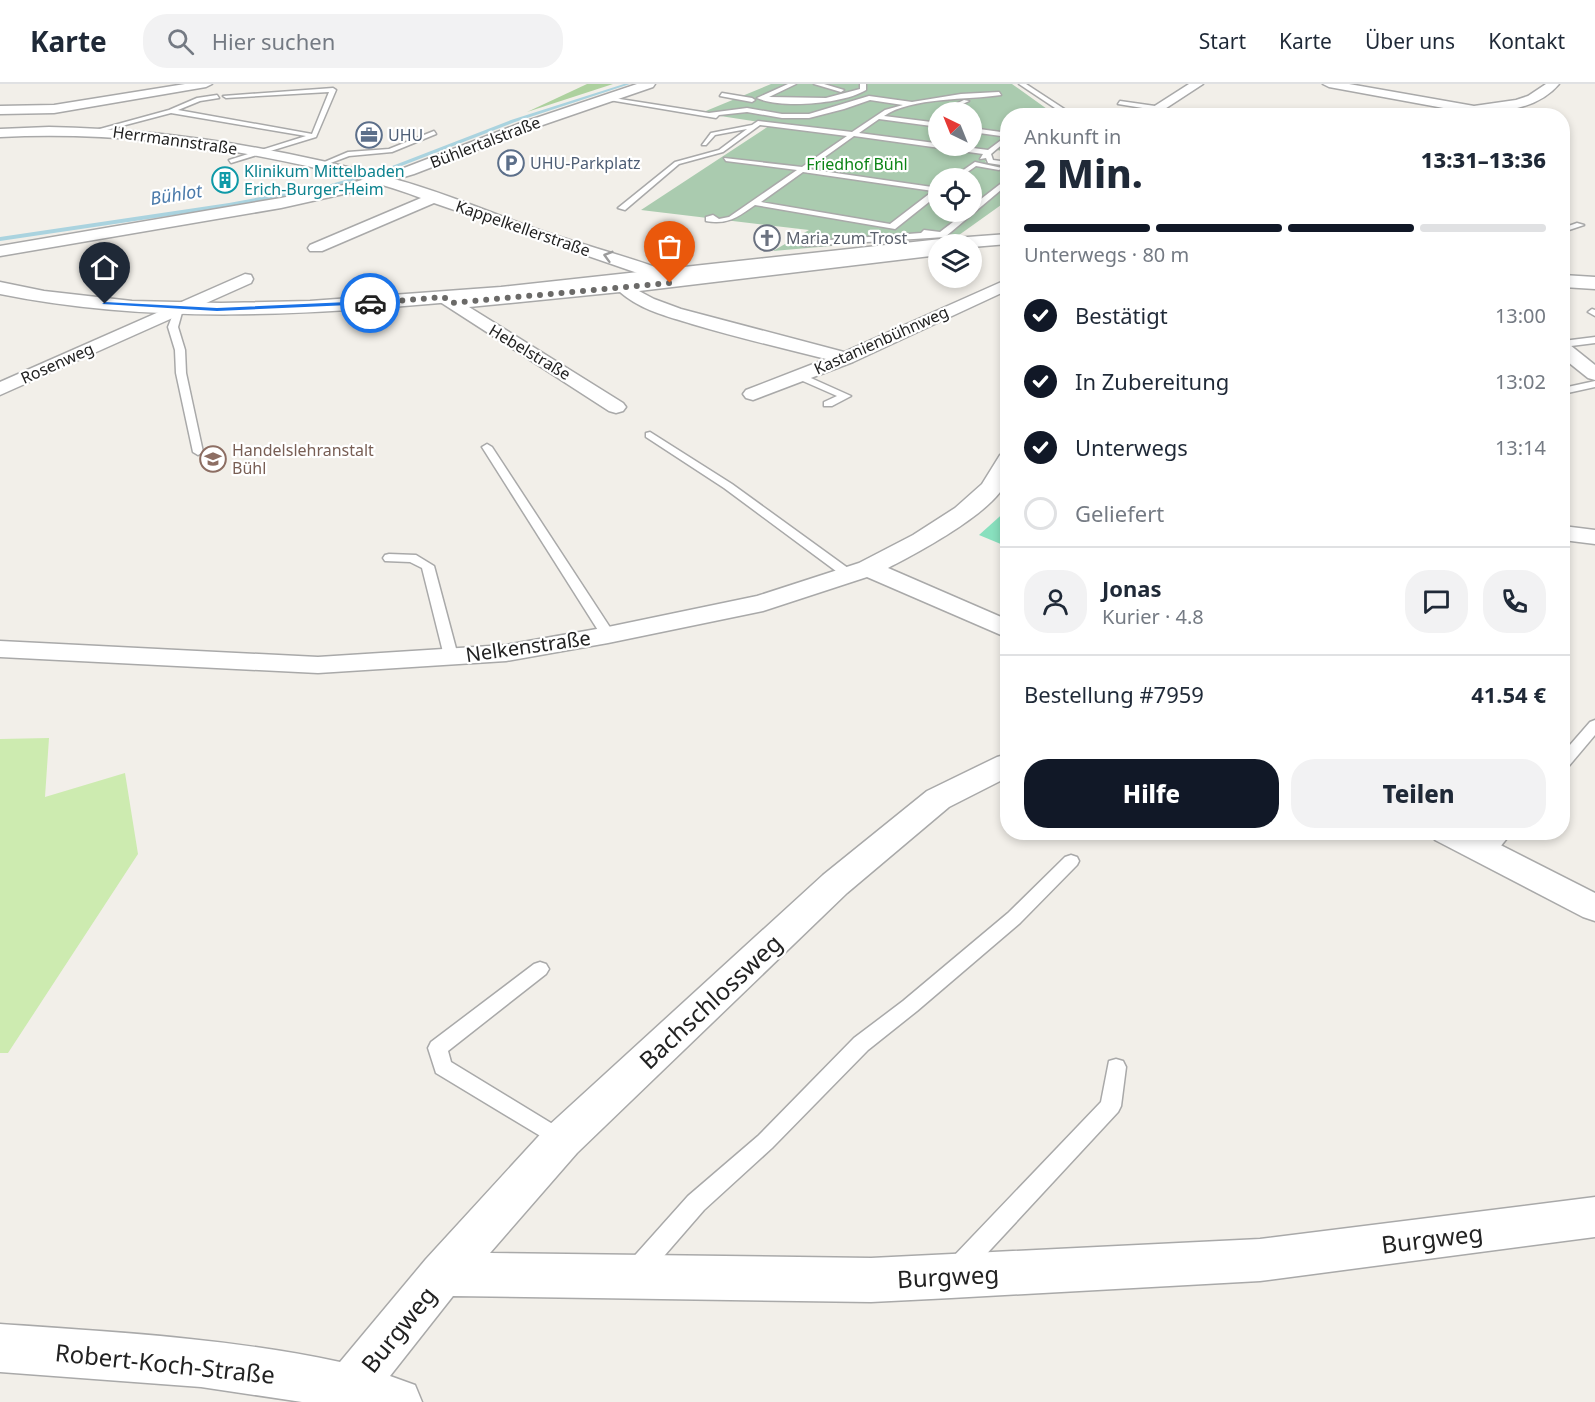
<!DOCTYPE html>
<html lang="de">
<meta charset="utf-8">
<style>
body{margin:0;font-family:"Noto Sans",sans-serif;background:#f2f2f3;color:#1f2937;height:100vh;display:flex;flex-direction:column;font-size:22px;white-space:nowrap}
*{box-sizing:border-box;margin:0}
p{font-size:20px;color:#747a83}
.icon{flex:none;width:33px;height:33px;fill:none;stroke:currentColor;stroke-width:2;stroke-linecap:round;stroke-linejoin:round}
.map{position:relative;flex:1;overflow:hidden}
.panel{position:absolute;left:1000px;top:24px;width:570px;height:732px;display:flex;flex-direction:column;background:#fff;border-radius:24px;box-shadow:0 3px 9px #0003}
.panel>*{flex:none}
.needle{width:39px;rotate:317deg}
.buttons{position:absolute;left:928px;top:18px;display:grid;gap:12px}
.buttons a{display:grid;place-items:center;width:54px;height:54px;border-radius:50%;background:#fff;box-shadow:0 3px 9px #0003;font-size:30px}
.pin{position:absolute;display:grid;place-items:center;width:51px;height:51px;color:#fff;margin:-62px -26px;border-radius:50% 50% 50% 0;rotate:-45deg;box-shadow:0 0 6px #0007}
.pin .icon{rotate:45deg}
.courier{position:absolute;display:grid;place-items:center;width:60px;height:60px;margin:-30px;border:4px solid #1a73e8;border-radius:50%;background:#fff;color:#222;box-shadow:0 2px 8px #0007}
.head em{font-style:normal;font-weight:800}
.head div{display:flex;flex-direction:column-reverse}
.head{display:flex;align-items:center;justify-content:space-between;height:102px;padding:0 24px}
h1{font-size:39px;font-weight:800;line-height:45px}
.bar{display:grid;grid-template-columns:repeat(4,1fr);gap:9px 6px;align-content:center;height:72px;padding:0 24px}
.bar i{height:8px;border-radius:4px;background:#e0e1e3}
.bar .selected{background:#111827}
.bar p{grid-column:span 4}
.line{display:flex;align-items:center;gap:15px;padding:0 24px;border-top:2px solid #e0e1e3}
.line div{flex:1}
.round{display:grid;place-items:center;flex:none;width:63px;height:63px;border-radius:24px;background:#f2f2f3}
ol{padding:0 24px;list-style:none}
li{display:flex;align-items:center;gap:18px;height:66px}
li p{margin-inline-start:auto}
li .icon{padding:6px;border-radius:50%;background:#111827;color:#fff;stroke-width:4}
li:last-child{color:#747a83}
li i{width:33px;height:33px;border:3px solid #e0e1e3;border-radius:50%}
.cta{display:flex;gap:12px;margin-top:auto;padding:12px 24px}
.cta a{flex:1;height:69px;border-radius:24px;background:#111827;color:#fff;font-size:24px;font-weight:800;line-height:69px;text-align:center}
.cta a+a{background:#f2f2f3;color:#1f2937}
header{display:flex;align-items:center;gap:36px;box-sizing:border-box;height:84px;padding:0 30px;background:#fff;border-bottom:2px solid #e0e1e3}
header strong{font-size:28px}
nav{display:flex;gap:33px;margin-inline-start:auto;font-size:21px}
.search{width:420px;height:54px;background:#f2f2f3;display:flex;align-items:center;gap:15px;box-sizing:border-box;padding:0 21px;border-radius:24px;color:#747a83;font-size:22px}
.map>svg:first-child{display:block}
.grass{fill:#cdebb0}
.forest{fill:#add19e}
.cemetery{fill:#aacbaf;fill-rule:evenodd}
.pitch{fill:#88e0be}
.lines{fill:none;stroke-linecap:round;stroke-linejoin:round}
.stream{fill:#aad3df;fill-rule:evenodd}
.service-casing{stroke:#a9a9a9;stroke-width:3}
.minor-casing{stroke:#a9a9a9;stroke-width:3}
.tertiary-casing{stroke:#a9a9a9;stroke-width:3}
.service{fill:#fff;fill-rule:evenodd}
.minor{fill:#fff;fill-rule:evenodd}
.tertiary{fill:#fff;fill-rule:evenodd}
.oneway{stroke:#9c9c9c}
.route{fill:#1a73e8}
.done{stroke:#6b6a68;stroke-width:6;stroke-dasharray:0 10.8}
.labels{text-anchor:middle;dominant-baseline:central;stroke-width:4.5;stroke-linejoin:round;paint-order:stroke}
.far-service-label{font-size:16px;fill:#4e5e75;stroke:#fff;text-anchor:start}
.far-street-label{font-size:16px;fill:#222;stroke:#fff}
.far-park-label{font-size:16px;fill:#0c8416;stroke:#fff}
.far-culture-label{font-size:16px;fill:#0d838f;stroke:#fff;text-anchor:start}
.far-worship-label{font-size:16px;fill:#5b616d;stroke:#fff;text-anchor:start}
.far-education-label{font-size:16px;fill:#785e54;stroke:#fff;text-anchor:start}
.far-water-label{font-size:18px;font-style:italic;fill:#4a7aab;stroke:#fff}
.street-label{font-size:20px;fill:#222;stroke:#fff}
.near-street-label{font-size:24px;fill:#222;stroke:#fff}
</style>
<header>
<strong>Karte</strong>
<div class="search"><svg class="icon" aria-label="search" viewBox="0 0 24 24"><circle cx="10" cy="10" r="6"/><path d="M15 15l6 6"/></svg>Hier suchen</div>
<nav><a>Start</a><a>Karte</a><a>Über uns</a><a>Kontakt</a></nav>
</header>
<div class="map">
<svg width="1595" height="1318" viewBox="0 0 1595 1318">
<rect width="100%" height="100%" fill="#f2efe9"/>
<path class="grass" d="M49,654l-4,59 80,-24 13,81 -130,199h-8v-314z"/>
<path class="forest" d="M587,0h26l-86,28z"/>
<path class="cemetery" d="M771,0h241l42,30 -46,2v36l-11,-2 -12,12 23,4v34l-49,35 -186,16 36,-21 -168,-20 131,-86 -71,-11zM939,28h33v34h-33zM939,94h33v34h-33z"/>
<path class="pitch" d="M1008,425v38l-29,-12z"/>
<g class="lines">
<path class="stream" d="M624,0h6l-115,38 -124,48 -57,16 -105,21 -229,34v-4l229,-34 102,-19 56,-16 124,-48z"/>
<g class="service-casing">
<g id="service">
<path d="M788,0h8l-27,13 57,1 34,-9v-5h6v6c-23,14 -85,19 -109,8z"/>
<path d="M814,0h10l20,6 -3,2z"/>
<path d="M1019,0h7l49,32h-8z"/>
<path d="M333,4l3,2 -20,47 -85,26 -2,-3 77,-24 -135,-23 -72,19 -3,-2 73,-20 28,-12 20,-3 2,3 -19,3 -22,9 134,24 17,-42 -103,6 -3,-2z"/>
<path d="M999,8l2,3c-32,5 -90,2 -117,21l55,7v4l-60,-8 -20,14 129,17 16,-12 4,1v4l-3,-1 -14,12 2,6 15,2v4l-20,-3 -2,-5 -6,1 3,-5 -129,-18 -46,33 131,19v6l-44,35 -140,-24c-17,12 -27,20 -49,16v-4l7,-2 6,4 10,-2 68,-47 -71,-9 -2,-3 78,9 45,-31 -87,-11 -37,27 -44,12 -54,46 -7,-2 57,-46 44,-12 28,-21 -32,6 -9,10h-4l9,-12 41,-8 6,-4 94,11 33,-22 18,-5 -33,-5 -26,9 -35,9h-27l-35,-6 -28,3 -3,3 -107,-18 -2,-3 102,16 38,-5 35,6h27l60,-18 43,6 49,-8zM803,88l130,19 -43,33 -129,-22z"/>
<path d="M722,9l30,5 3,2 -3,2 -32,-6z"/>
<path d="M964,16l5,1 -23,11h-7z"/>
<path d="M1120,17l35,5 3,2 -3,2 -37,-6z"/>
<path d="M972,44l36,5v4l-36,-5z"/>
<path d="M434,47l2,3 -44,18 -43,4 -29,11 -5,-1 33,-14 41,-3z"/>
<path d="M975,78l27,6 -3,2 -23,-4 -17,12h-7z"/>
<path d="M1008,94v6l-63,53 -141,9 -4,-2 4,-2 117,-9 3,-3 16,2 26,-20h6v-6z"/>
<path d="M1577,139l7,2 -21,7v-4z"/>
<path d="M179,222l4,3 -5,18 7,23 1,23 17,79 -5,3 -5,-3 -17,-79 -1,-23 -7,-23 7,-18z"/>
<path d="M1592,225l3,1v6l-7,-4z"/>
<path d="M1595,253v6l-32,4v-6z"/>
<path d="M796,290h6l49,22 -19,10h-8v-4l13,-6 -41,-18z"/>
<path d="M1595,297v6l-32,7v-6z"/>
<path d="M650,348l82,52 120,87 2,3 -2,3h-8l-120,-89 -78,-51v-4z"/>
<path d="M487,360l5,3 123,188 -2,3 -5,1 -7,-4 -119,-188z"/>
<path d="M389,470l27,1 18,11 24,90 -2,3 -5,1 -7,-4 -22,-88 -12,-6 -25,-1 -2,-3 2,-3z"/>
<path d="M1595,636v15l-27,32 -5,1v-15l27,-31z"/>
<path d="M1494,748h18l-20,25h-12l-2,-4z"/>
<path d="M1071,771l6,2 2,4 -2,4 -57,58 -103,88 -49,39 -96,98 -68,62 -59,68 -8,3 -8,-3 -3,-8 3,-8 59,-66 70,-60 96,-98 49,-37 105,-88 57,-56z"/>
<path d="M540,878l6,2 3,5 -3,5 -98,77 3,11 118,72 3,6 -3,6 -7,3 -126,-76 -8,-25 3,-6 103,-78z"/>
<path d="M1116,975l7,2 3,6 -5,39 -3,6 -151,163 -8,3 -8,-3 -3,-8 3,-8 150,-157 8,-41z"/>
</g>
</g>
<g class="minor-casing">
<g id="minor">
<path d="M185,0h27l-6,3 -152,26 -54,1v-8l54,-1z"/>
<path d="M1189,0h14l-49,32h-15z"/>
<path d="M1323,0h26l125,22 42,-6 12,-4 18,-12h13c-25,30 -71,28 -106,32l-8,-4 4,-3 -120,-22z"/>
<path d="M49,43c116,2 232,21 345,52 49,13 97,34 145,51 43,15 88,26 130,42l2,5 268,-32v10l-300,36 15,8 27,10 163,43 164,-73v11l-155,72 -100,38 -7,-2 -3,-4 3,-4 80,-31c-45,-11 -90,-22 -134,-35 -26,-8 -51,-14 -72,-32l-151,15 154,96 3,4 -3,4 -7,2 -7,-2 -172,-111 3,-4 6,-1 8,2 201,-18 -221,-76 -112,48h-12l-2,-3 2,-3 111,-47c-37,-14 -75,-23 -114,-32 -102,-23 -203,-34 -307,-29v-8z"/>
<path d="M245,190l6,1 2,4 -2,4 -251,112v-13z"/>
<path d="M1563,259l7,2 25,20v15l-7,-2 -25,-20z"/>
<path d="M1008,369c0,7 2,17 0,24 -7,32 -91,76 -120,91l120,52v18l-141,-61 -104,34 -155,32 -102,18 -188,12 -318,-16v-16l318,16 188,-12 102,-18 149,-31 102,-33 54,-28 42,-27 27,-24 18,-29z"/>
<path d="M1563,442l32,4v14l-32,-4z"/>
<path d="M1008,670v23l-59,30 -102,86 -270,260 -87,100 381,5 389,-19 335,-42v40l-335,44 -309,17 -80,4 -418,-6 -63,80 25,9 7,17h-120l-101,-15 -201,-15v-48c114,8 228,14 340,38l86,-103 121,-132 276,-252 104,-84 70,-34z"/>
<path d="M1430,748h45l120,61v28l-12,-4 -148,-77z"/>
</g>
</g>
<g class="tertiary-casing">
<g id="tertiary">
<path d="M637,0h18l-2,3 -122,42 -117,45 -57,17 -76,17 -281,48v-10l281,-48 67,-14 56,-16 117,-45z"/>
<path d="M1008,150v10l-36,3v-3h-33v6c-159,16 -317,37 -476,51 -155,14 -310,24 -463,-7v-12l44,9 88,10 89,2 89,-2 191,-14 440,-48z"/>
<path d="M1563,191l32,2v12l-32,-2z"/>
</g>
</g>
<use href="#service" class="service"/>
<use href="#minor" class="minor"/>
<use href="#tertiary" class="tertiary"/>
</g>
<defs><path id="oneway-chevron" d="M-2-3.5L2.5 0L-2 3.5" fill="none" stroke-width="1.6" stroke-linecap="round" stroke-linejoin="round" transform="scale(1.5)"/></defs>
<use class="oneway" href="#oneway-chevron" transform="translate(608 172) rotate(-164)"/>
<path class="route" d="M370,217l2,3 -155,7 -115,-7 3,-2 112,6z"/>
<g class="lines">
<path class="done" d="M370,219l74,-6 7,6 219,-20"/>
</g>
<defs>
<g id="office-ring" transform="scale(1.35)"><circle r="9.5" fill="#fff" stroke="#5c6f8a" stroke-width="1.5"/><path d="M-6-3h4V-5.5h4V-3h4V5H-6ZM-1-4.5V-3h2v-1.5ZM-6 0V1H6V0Z" fill="#5c6f8a"/></g>
<g id="parking-ring" transform="scale(1.35)"><circle r="9.5" fill="#fff" stroke="#5c6f8a" stroke-width="1.5"/><path d="M-3.5-5.5H1a3.5 3.5 0 0 1 0 7H-1V5.5H-3.5ZM-1-3.4V-.6H.8a1.4 1.4 0 0 0 0-2.8Z" fill="#5c6f8a"/></g>
<g id="building-ring" transform="scale(1.35)"><circle r="9.5" fill="#fff" stroke="#0f9aa8" stroke-width="1.5"/><path d="M-4-6H4V6H1V3H-1V6H-4ZM-2.5-4.3h1.7v1.8h-1.7ZM.8-4.3h1.7v1.8H.8ZM-2.5-1h1.7V.8h-1.7ZM.8-1h1.7V.8H.8Z" fill="#0f9aa8"/></g>
<g id="church-ring" transform="scale(1.35)"><circle r="9.5" fill="#fff" stroke="#6b7280" stroke-width="1.5"/><path d="M-1.2-6h2.4v3.5h3.3v2.4h-3.3V6h-2.4V-.1h-3.3v-2.4h3.3Z" fill="#6b7280"/></g>
<g id="school-ring" transform="scale(1.35)"><circle r="9.5" fill="#fff" stroke="#8d6e63" stroke-width="1.5"/><path d="M0-5L7-2L0 1L-7-2ZM-4 1L0 2.5L4 1V4Q0 6-4 4Z" fill="#8d6e63"/></g>
</defs>
<g fill-rule="evenodd">
<use href="#office-ring" x="369" y="51"/>
<use href="#parking-ring" x="511" y="79"/>
<use href="#building-ring" x="225" y="96"/>
<use href="#church-ring" x="767" y="154"/>
<use href="#school-ring" x="213" y="375"/>
</g>
<g class="labels">
<g class="far-service-label">
<text x="388" y="51">UHU</text>
<text x="530" y="79">UHU-Parkplatz</text>
</g>
<g class="far-street-label">
<text transform="translate(175 56) rotate(8)">Herrmannstraße</text>
<text transform="translate(485 58) rotate(-21)">Bühlertalstraße</text>
<text transform="translate(523 144) rotate(19)">Kappelkellerstraße</text>
<text transform="translate(881 256) rotate(-24)">Kastanienbühnweg</text>
<text transform="translate(530 268) rotate(31)">Hebelstraße</text>
<text transform="translate(57 279) rotate(-24)">Rosenweg</text>
</g>
<g class="far-park-label">
<text x="857" y="80">Friedhof Bühl</text>
</g>
<g class="far-culture-label">
<text x="244" y="87">Klinikum Mittelbaden<tspan x="244" dy="18">Erich-Burger-Heim</tspan></text>
</g>
<g class="far-worship-label">
<text x="786" y="154">Maria zum Trost</text>
</g>
<g class="far-education-label">
<text x="232" y="366">Handelslehranstalt<tspan x="232" dy="18">Bühl</tspan></text>
</g>
<g class="far-water-label">
<text transform="translate(176 110) rotate(-9)">Bühlot</text>
</g>
<g class="street-label">
<text transform="translate(528 562) rotate(-8)">Nelkenstraße</text>
</g>
<g class="near-street-label">
<text transform="translate(710 917) rotate(-43)">Bachschlossweg</text>
<text transform="translate(1432 1154) rotate(-7)">Burgweg</text>
<text transform="translate(948 1192) rotate(-3)">Burgweg</text>
<text transform="translate(398 1245) rotate(-51)">Burgweg</text>
<text transform="translate(165 1279) rotate(6)">Robert-Koch-Straße</text>
</g>
</g>
</svg>
<div class="buttons">
<a><svg class="needle" viewBox="-14 -14 28 28"><path d="M0-13l5 13h-10z" fill="#e53935"/><path d="M0 13l5-13h-10z" fill="#747a83"/></svg></a>
<a><svg class="icon" aria-label="locate" viewBox="0 0 24 24"><circle cx="12" cy="12" r="6"/><path d="M12 2v4M12 18v4M2 12h4M18 12h4"/></svg></a>
<a><svg class="icon" aria-label="layers" viewBox="0 0 24 24"><path d="M12 4l9 5-9 5-9-5zM3 14l9 5 9-5"/></svg></a>
</div>
<div class="pin" style="left:670px;top:199px;background:#ea580c"><svg class="icon" aria-label="bag" viewBox="0 0 24 24"><path d="M5 8h14l-1 12H6zM9 8a3 3 0 0 1 6 0"/></svg></div>
<div class="pin" style="left:105px;top:220px;background:#1f2937"><svg class="icon" aria-label="home" viewBox="0 0 24 24"><path d="M3 11l9-7 9 7M6 9v11h12V9"/></svg></div>
<div class="courier" style="left:370px;top:219px"><svg class="icon" aria-label="car" viewBox="0 0 24 24"><path d="M5 17H2v-5l4-1 3-4h7l3 4 3 1v5h-3M9 17h6M6 11h13"/><circle cx="7" cy="17" r="2"/><circle cx="17" cy="17" r="2"/></svg></div>
<section class="panel">
<div class="head"><div><h1>2 Min.</h1><p>Ankunft in</p></div><em>13:31–13:36</em></div>
<div class="bar"><i class="selected"></i><i class="selected"></i><i class="selected"></i><i></i><p>Unterwegs · 80 m</p></div>
<ol>
<li><svg class="icon" aria-label="check" viewBox="0 0 24 24"><path d="M5 12l5 5 9-10"/></svg>Bestätigt<p>13:00</p></li>
<li><svg class="icon" aria-label="check" viewBox="0 0 24 24"><path d="M5 12l5 5 9-10"/></svg>In Zubereitung<p>13:02</p></li>
<li><svg class="icon" aria-label="check" viewBox="0 0 24 24"><path d="M5 12l5 5 9-10"/></svg>Unterwegs<p>13:14</p></li>
<li><i></i>Geliefert</li>
</ol>
<div class="line" style="height:108px"><a class="round"><svg class="icon" aria-label="person" viewBox="0 0 24 24"><circle cx="12" cy="8" r="4"/><path d="M4 21q1-7 8-7t8 7"/></svg></a><div><b>Jonas</b><p>Kurier · 4.8</p></div><a class="round"><svg class="icon" aria-label="chat" viewBox="0 0 24 24"><path d="M4 5h16v11H9l-5 4z"/></svg></a><a class="round"><svg class="icon" aria-label="phone" viewBox="0 0 24 24"><path d="M5 4h4l2 5-3 2q2 4 5 5l2-3 5 2v4C11 20 4 13 5 4z"/></svg></a></div>
<div class="line" style="height:78px"><div>Bestellung #7959</div><b>41.54 €</b></div>
<div class="cta"><a>Hilfe</a><a>Teilen</a></div>
</section>
</div>
